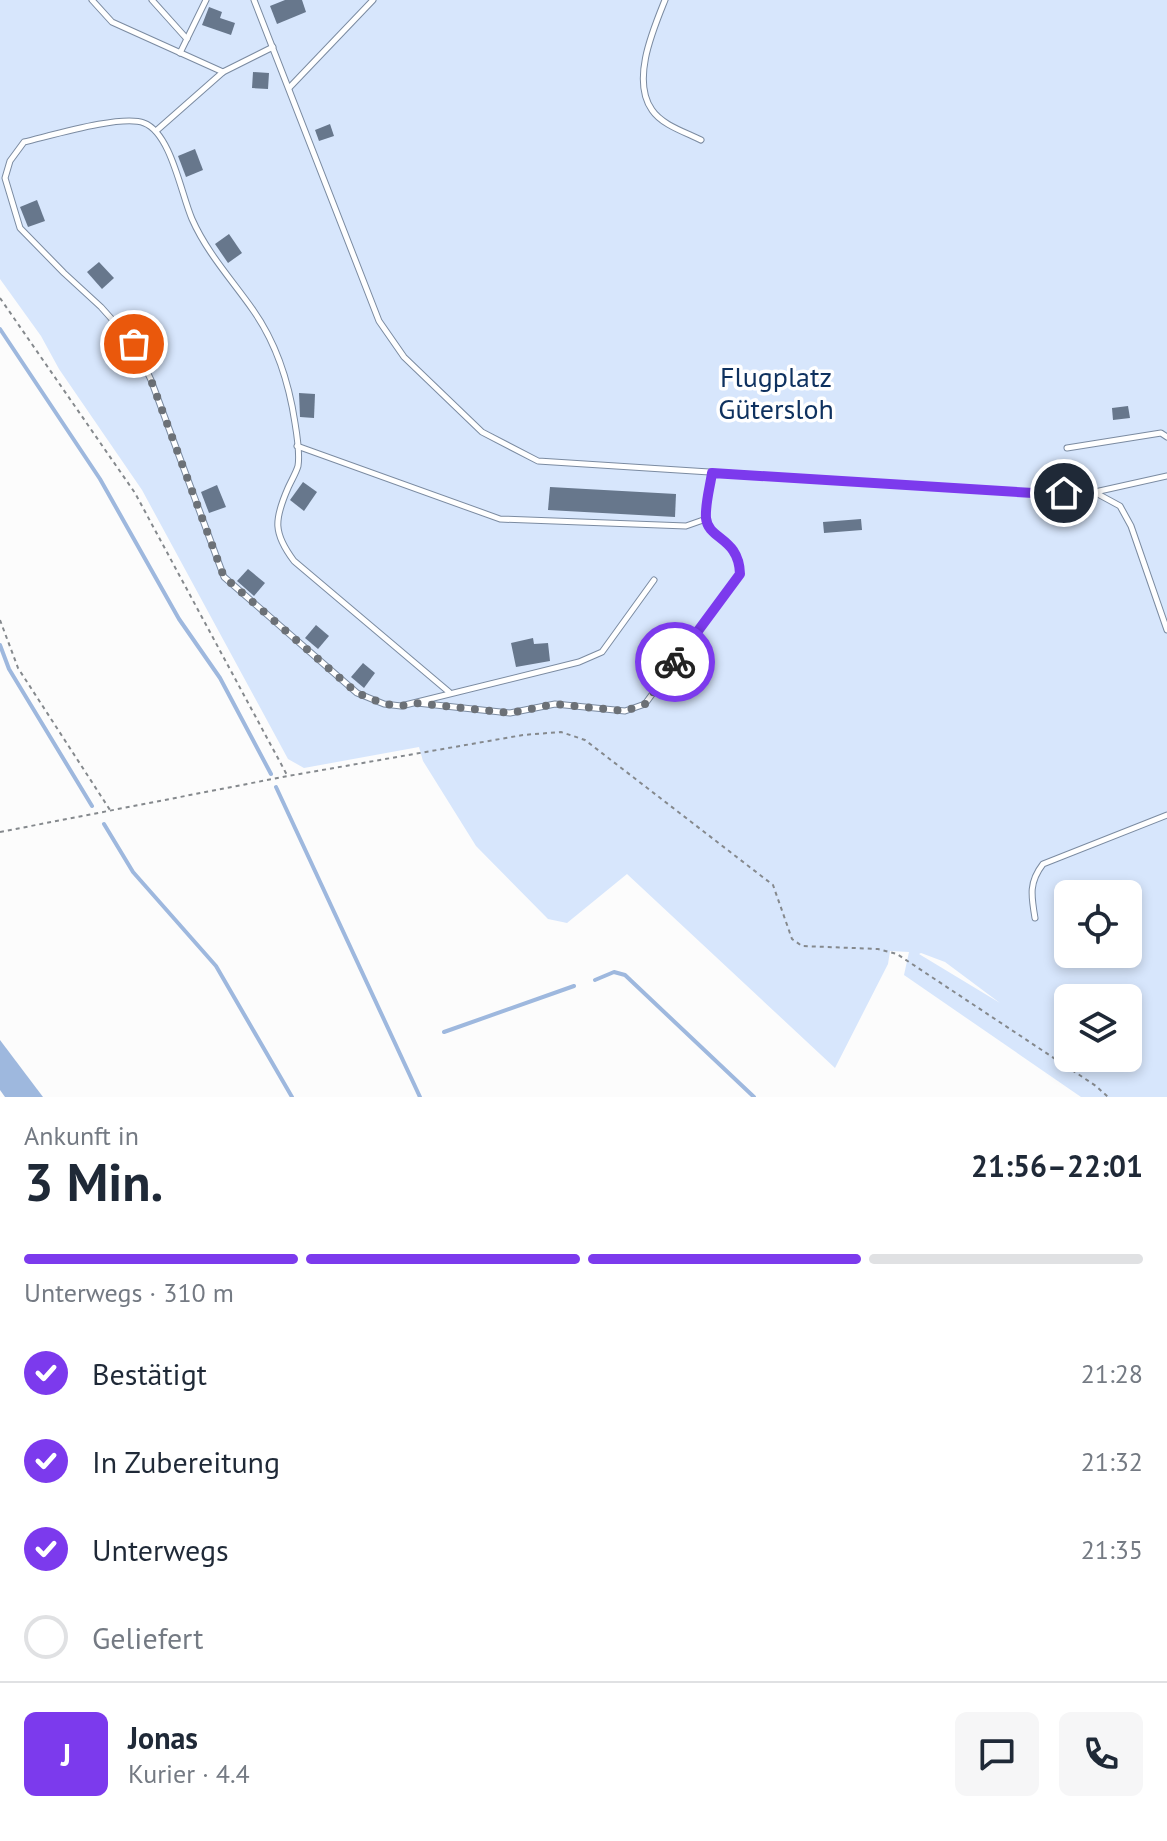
<!DOCTYPE html>
<html lang="de">
<meta charset="utf-8">
<style>
body{margin:0;font-family:"PT Sans",sans-serif;background:#f6f6f7;color:#1f2937;height:100vh;display:flex;flex-direction:column;font-size:30px;white-space:nowrap}
*{box-sizing:border-box;margin:0}
p{font-size:26px;color:#747a83}
.icon{flex:none;width:44px;height:44px;fill:none;stroke:currentColor;stroke-width:2;stroke-linecap:round;stroke-linejoin:round}
.map{position:relative;height:1097px;overflow:hidden}
.side{display:flex;flex-direction:column;background:#fff;flex:1}
.side>*{flex:none}
.fabs{position:absolute;left:1054px;top:880px;display:grid;gap:16px}
.fabs a{display:grid;place-items:center;width:88px;height:88px;border-radius:12px;background:#fff;box-shadow:0 4px 12px #0003;font-size:40px}
.pin{position:absolute;display:grid;place-items:center;width:68px;height:68px;color:#fff;margin:-34px;border:4px solid #fff;border-radius:50%;box-shadow:0 2px 8px #0007}
.courier{position:absolute;display:grid;place-items:center;width:80px;height:80px;margin:-40px;border:6px solid #7c3aed;border-radius:50%;background:#fff;color:#222;box-shadow:0 2px 10px #0007}
.head em{font-style:normal;font-weight:600}
.head div{display:flex;flex-direction:column-reverse}
.head{display:flex;align-items:center;justify-content:space-between;height:136px;padding:0 24px}
h1{font-size:52px;font-weight:600;line-height:60px}
.bar{display:grid;grid-template-columns:repeat(4,1fr);gap:12px 8px;align-content:center;height:96px;padding:0 24px}
.bar i{height:10px;border-radius:6px;background:#e0e1e3}
.bar .current{background:#7c3aed}
.bar p{grid-column:span 4}
.line{display:flex;align-items:center;gap:20px;padding:0 24px;border-top:2px solid #e0e1e3}
.line div{flex:1}
.round{display:grid;place-items:center;flex:none;width:84px;height:84px;border-radius:12px;background:#f6f6f7}
ol{padding:0 24px;list-style:none}
li{display:flex;align-items:center;gap:24px;height:88px}
li p{margin-inline-start:auto}
li .icon{padding:8px;border-radius:50%;background:#7c3aed;color:#fff;stroke-width:4}
li:last-child{color:#747a83}
li i{width:44px;height:44px;border:4px solid #e0e1e3;border-radius:50%}
.map>svg:first-child{display:block}
.green{fill:#d7e6fc;fill-rule:evenodd}
.water{fill:#9eb8de}
.lines{fill:none;stroke-linecap:round;stroke-linejoin:round}
.stream{stroke:#9eb8de;stroke-width:4}
.building{fill:#67778c}
.service-casing{stroke:#7b8ba1;stroke-width:7}
.path{stroke:#85898d;stroke-width:2;stroke-dasharray:4 4;stroke-linecap:butt}
.service{stroke:#fff;stroke-width:5}
.done{stroke:#6c7177;stroke-width:8;stroke-dasharray:0 14.4}
.route{stroke:#7c3aed;stroke-width:10}
.labels{text-anchor:middle;dominant-baseline:central;stroke-width:7;stroke-linejoin:round;paint-order:stroke}
.park-label{font-size:28px;fill:#0e315f;stroke:#fff}
</style>
<div class="map">
<svg width="1167" height="1097" viewBox="0 0 1167 1097">
<rect width="100%" height="100%" fill="#fcfcfc"/>
<path class="green" d="M0,0h1167v1097h-86l-177,-122 5,-23 -19,-1 -2,13 -53,104 -208,-194 -60,49 -19,-4 -72,-73 -53,-85 -4,-14 -115,21 -16,-9 -146,-269 -83,-121 -18,-33 -41,-57zM1068,894h60v60h-60zM921,953l24,9 55,41 -81,-49zM1068,998h60v60h-60z"/>
<path class="water" d="M0,1040l43,57h-38l-5,-7z"/>
<g class="lines">
<g class="stream">
<path d="M0,329l100,150 79,140 41,59 51,96"/>
<path d="M0,645l9,24 83,137"/>
<path d="M276,787l144,310"/>
<path d="M104,824l29,48 83,94 76,131"/>
<path d="M595,980l19,-8 11,3 129,122"/>
<path d="M444,1032l130,-46"/>
</g>
</g>
<g class="building">
<path d="M285,0h17l4,12 -29,12 -7,-18z"/>
<path d="M209,7l13,5 -2,6 15,5 -4,12 -29,-10z"/>
<path d="M253,72l16,1 -1,16 -16,-1z"/>
<path d="M330,124l4,12 -15,5 -4,-11z"/>
<path d="M195,149l8,21 -17,7 -8,-21z"/>
<path d="M37,200l8,21 -17,6 -8,-20z"/>
<path d="M229,234l13,19 -14,10 -13,-19z"/>
<path d="M99,262l15,16 -12,11 -15,-17z"/>
<path d="M299,393l16,1 -1,24 -14,-1z"/>
<path d="M1128,406l2,12 -17,2 -1,-12z"/>
<path d="M303,482l14,10 -13,19 -14,-11z"/>
<path d="M217,485l9,22 -17,6 -8,-21z"/>
<path d="M550,487l126,7 -1,23 -127,-7z"/>
<path d="M861,519l1,11 -38,3 -1,-11z"/>
<path d="M248,569l17,14 -11,13 -17,-15z"/>
<path d="M316,625l13,11 -11,13 -13,-11z"/>
<path d="M533,638l1,6 14,-1 2,18 -34,6 -5,-24z"/>
<path d="M363,663l12,10 -11,15 -13,-11z"/>
</g>
<g class="lines">
<g class="service-casing">
<g id="service">
<path d="M92,0l20,22 111,50"/>
<path d="M152,0l35,39"/>
<path d="M254,0l125,321 25,36 78,75 56,29 495,32 62,-1 72,-16"/>
<path d="M665,0c-12,30 -34,80 -13,110 10,15 33,22 49,30"/>
<path d="M180,53l26,-53"/>
<path d="M289,88l84,-88"/>
<path d="M156,131l67,-59 50,-25"/>
<path d="M297,446l203,73 186,7 20,-7"/>
<path d="M1067,448l94,-15 6,4"/>
<path d="M1096,493l24,13 11,20 36,104"/>
<path d="M449,692l-155,-131c-21,-28 -20,-41 -6,-73 3,-7 8,-15 10,-22 2,-12 -1,-31 -3,-43 -6,-40 -18,-79 -42,-113 -21,-30 -46,-57 -61,-91 -11,-25 -21,-86 -48,-96 -22,-9 -94,13 -120,19l-14,19 -5,17 15,50 44,45 37,34 33,37 17,36 73,197 133,116 27,11 17,2 178,-44 23,-10 52,-72"/>
<path d="M417,703l93,10 45,-9 70,7 20,-7 95,-130c-1,-37 -32,-34 -34,-56 -1,-14 4,-31 6,-45"/>
<path d="M1035,918c-4,-23 -6,-36 8,-54l124,-49"/>
</g>
</g>
<g class="path">
<path d="M0,298l135,195 152,282"/>
<path d="M0,620l18,48 92,142"/>
<path d="M0,832l288,-56 235,-41 38,-3 24,8 188,145 19,54 10,7 76,3 19,5 199,132 12,11"/>
</g>
<use href="#service" class="service"/>
</g>
<g class="lines">
<path class="done" d="M134,344l17,36 73,197 133,116 27,11 17,2 13,-3 96,10 45,-9 70,7 20,-7 30,-42"/>
<path class="route" d="M675,662l65,-88c-1,-37 -32,-34 -34,-56 -1,-14 4,-31 6,-45l321,20h31"/>
</g>
<g class="labels">
<g class="park-label">
<text x="776" y="376">Flugplatz<tspan x="776" dy="32">Gütersloh</tspan></text>
</g>
</g>
</svg>
<div class="fabs">
<a><svg class="icon" aria-label="locate" viewBox="0 0 24 24"><circle cx="12" cy="12" r="6"/><path d="M12 2v4M12 18v4M2 12h4M18 12h4"/></svg></a>
<a><svg class="icon" aria-label="layers" viewBox="0 0 24 24"><path d="M12 4l9 5-9 5-9-5zM3 14l9 5 9-5"/></svg></a>
</div>
<div class="pin" style="left:134px;top:344px;background:#ea580c"><svg class="icon" aria-label="bag" viewBox="0 0 24 24"><path d="M5 8h14l-1 12H6zM9 8a3 3 0 0 1 6 0"/></svg></div>
<div class="pin" style="left:1064px;top:493px;background:#1f2937"><svg class="icon" aria-label="home" viewBox="0 0 24 24"><path d="M3 11l9-7 9 7M6 9v11h12V9"/></svg></div>
<div class="courier" style="left:675px;top:662px"><svg class="icon" aria-label="bike" viewBox="0 0 24 24"><circle cx="6" cy="16" r="4"/><circle cx="18" cy="16" r="4"/><path d="M6 16l4-8h5l3 8M10 8l3 8H6M13 5h3"/></svg></div>
</div>
<section class="side">
<div class="head"><div><h1>3 Min.</h1><p>Ankunft in</p></div><em>21:56–22:01</em></div>
<div class="bar"><i class="current"></i><i class="current"></i><i class="current"></i><i></i><p>Unterwegs · 310 m</p></div>
<ol>
<li><svg class="icon" aria-label="check" viewBox="0 0 24 24"><path d="M5 12l5 5 9-10"/></svg>Bestätigt<p>21:28</p></li>
<li><svg class="icon" aria-label="check" viewBox="0 0 24 24"><path d="M5 12l5 5 9-10"/></svg>In Zubereitung<p>21:32</p></li>
<li><svg class="icon" aria-label="check" viewBox="0 0 24 24"><path d="M5 12l5 5 9-10"/></svg>Unterwegs<p>21:35</p></li>
<li><i></i>Geliefert</li>
</ol>
<div class="line" style="height:144px"><b class="round" style="background:#7c3aed;color:#fff">J</b><div><b>Jonas</b><p>Kurier · 4.4</p></div><a class="round"><svg class="icon" aria-label="chat" viewBox="0 0 24 24"><path d="M4 5h16v11H9l-5 4z"/></svg></a><a class="round"><svg class="icon" aria-label="phone" viewBox="0 0 24 24"><path d="M5 4h4l2 5-3 2q2 4 5 5l2-3 5 2v4C11 20 4 13 5 4z"/></svg></a></div>
</section>
